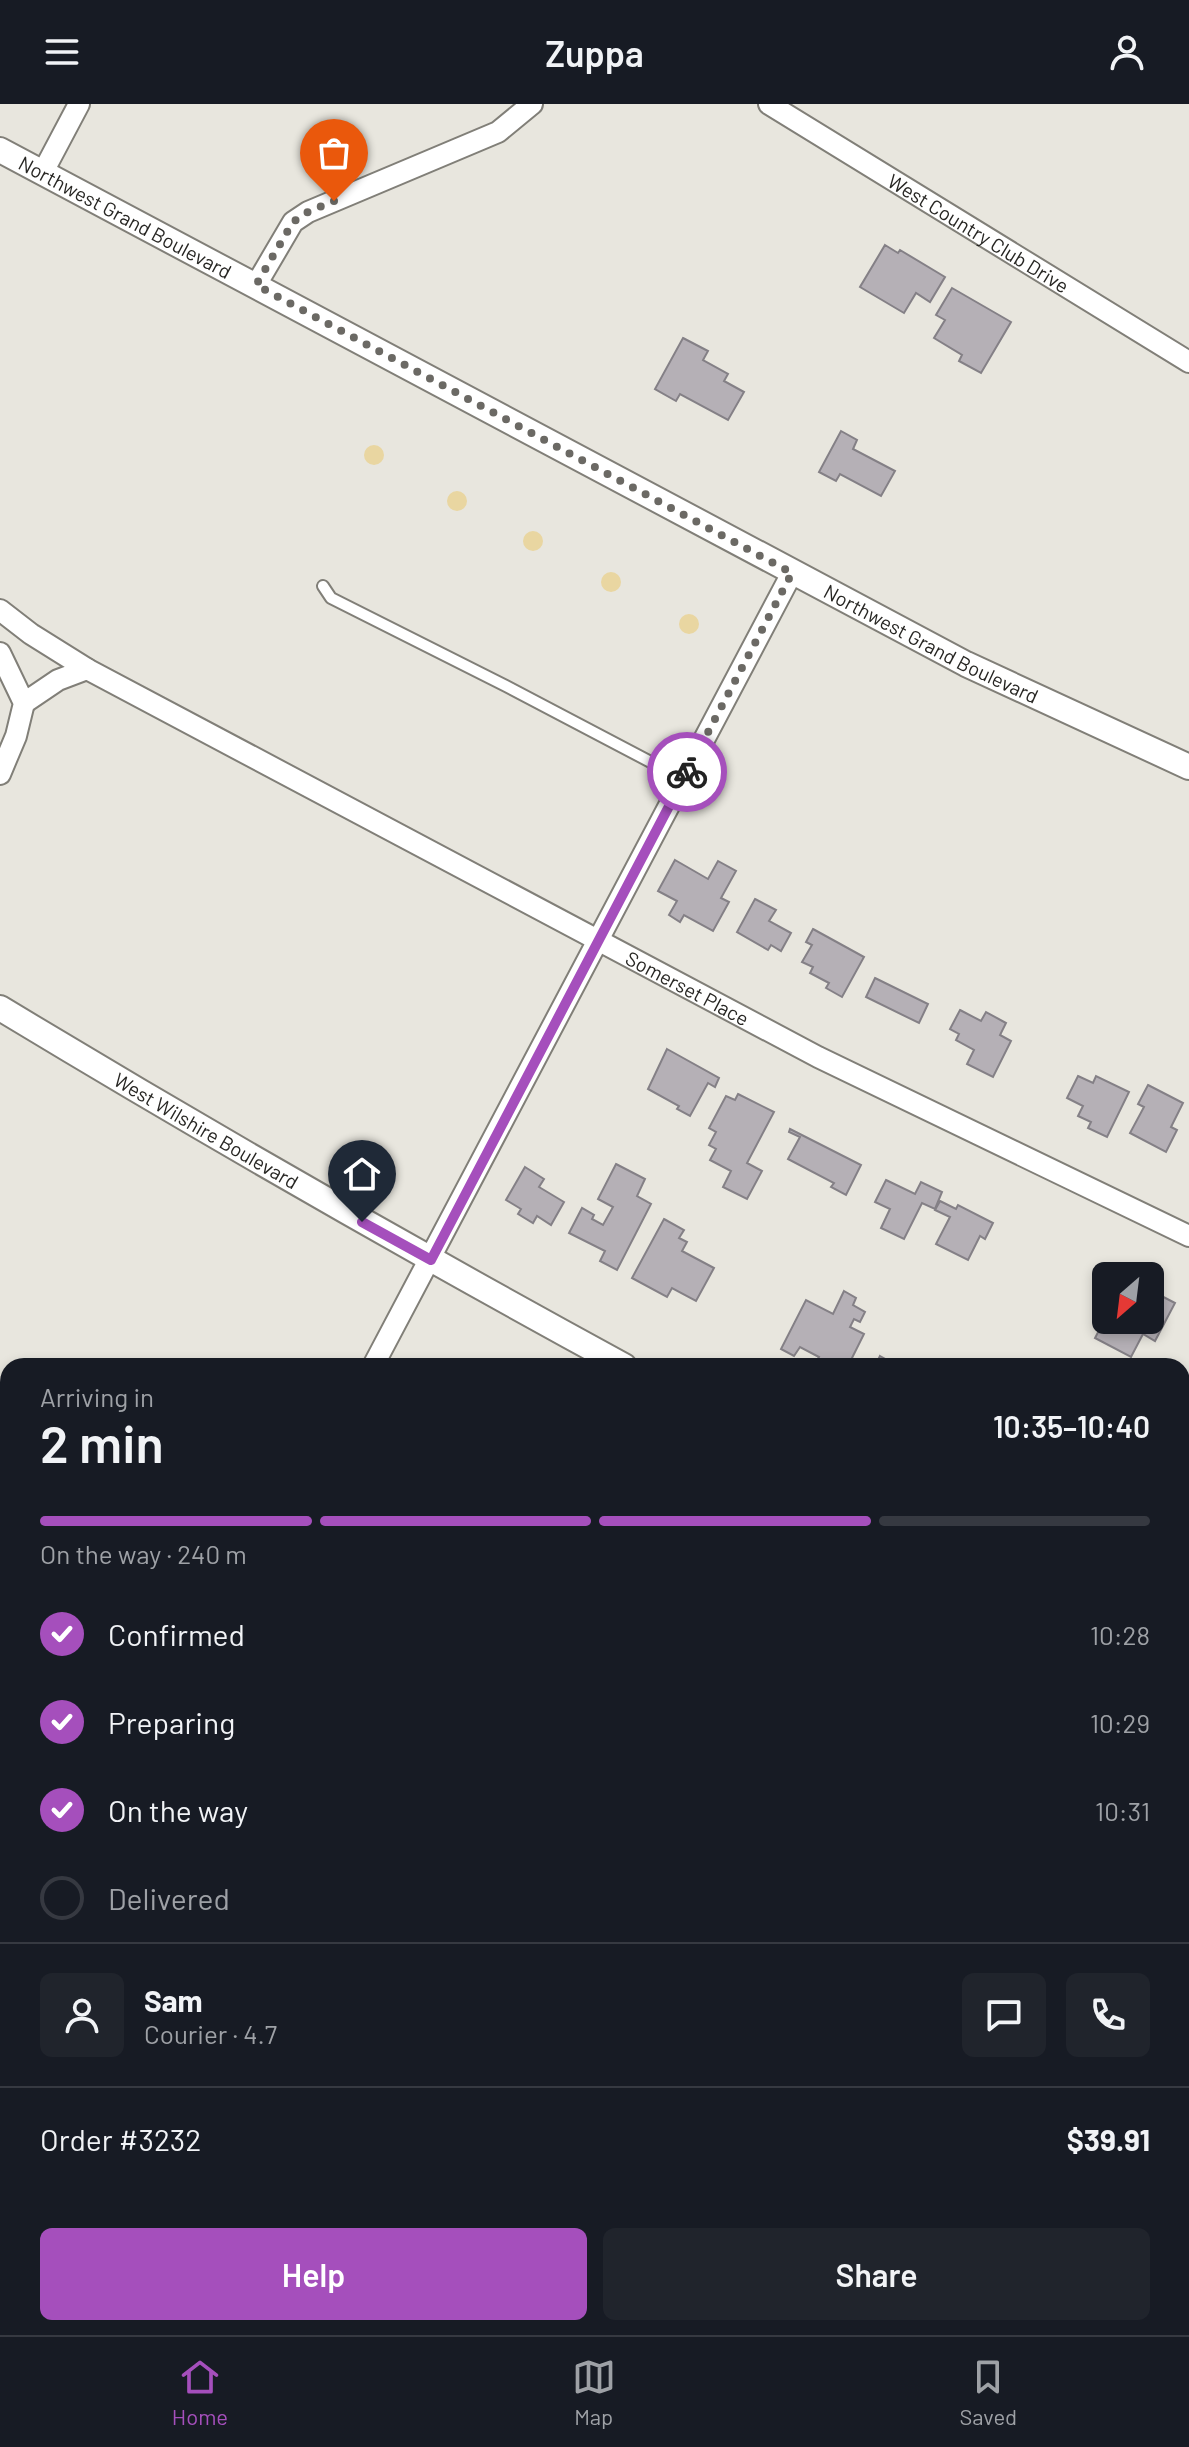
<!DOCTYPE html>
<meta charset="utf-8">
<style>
body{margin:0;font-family:Barlow,sans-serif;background:#20242c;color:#f1f3f6;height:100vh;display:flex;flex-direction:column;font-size:30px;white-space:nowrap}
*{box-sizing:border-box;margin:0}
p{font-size:26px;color:#9ea1a6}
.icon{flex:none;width:44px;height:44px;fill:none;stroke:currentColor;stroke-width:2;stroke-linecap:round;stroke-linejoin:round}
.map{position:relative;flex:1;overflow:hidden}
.side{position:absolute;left:0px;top:1254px;width:1190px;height:978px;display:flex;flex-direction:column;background:#171b24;border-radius:24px 24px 0 0;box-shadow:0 4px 12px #0003}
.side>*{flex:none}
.needle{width:52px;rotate:208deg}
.fabs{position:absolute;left:1092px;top:1158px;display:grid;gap:16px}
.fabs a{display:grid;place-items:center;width:72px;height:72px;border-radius:12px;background:#171b24;box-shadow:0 4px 12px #0003;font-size:40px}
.pin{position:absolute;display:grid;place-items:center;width:68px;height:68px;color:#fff;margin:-82px -34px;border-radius:50% 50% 50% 0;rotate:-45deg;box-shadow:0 0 8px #0007}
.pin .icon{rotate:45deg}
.courier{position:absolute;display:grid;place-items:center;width:80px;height:80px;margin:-40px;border:6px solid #a54fbc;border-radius:50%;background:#fff;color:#222;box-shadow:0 2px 10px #0007}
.overview em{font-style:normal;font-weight:600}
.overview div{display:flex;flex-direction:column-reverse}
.overview{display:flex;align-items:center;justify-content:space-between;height:136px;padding:0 40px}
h1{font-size:52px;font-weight:600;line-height:60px}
.bar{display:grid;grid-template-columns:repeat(4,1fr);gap:12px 8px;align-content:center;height:96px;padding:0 40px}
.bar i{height:10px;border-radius:6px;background:#363941}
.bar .on{background:#a54fbc}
.bar p{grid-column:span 4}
.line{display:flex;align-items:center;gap:20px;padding:0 40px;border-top:2px solid #363941}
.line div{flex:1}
.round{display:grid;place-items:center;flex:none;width:84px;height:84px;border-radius:12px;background:#20242c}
ol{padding:0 40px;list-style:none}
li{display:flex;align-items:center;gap:24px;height:88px}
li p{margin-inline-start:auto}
li .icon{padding:8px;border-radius:50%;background:#a54fbc;color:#fff;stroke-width:4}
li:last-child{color:#9ea1a6}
li i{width:44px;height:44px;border:4px solid #363941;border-radius:50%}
.primary-button{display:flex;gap:16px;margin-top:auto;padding:16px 40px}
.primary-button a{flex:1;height:92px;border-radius:12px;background:#a54fbc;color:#fff;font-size:32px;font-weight:600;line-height:92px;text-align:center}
.primary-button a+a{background:#20242c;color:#f1f3f6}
header{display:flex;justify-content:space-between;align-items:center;height:104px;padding:0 40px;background:#171b24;font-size:36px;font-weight:600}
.dock{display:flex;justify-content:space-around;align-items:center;height:112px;border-top:2px solid #363941;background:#171b24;font-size:22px;color:#9ea1a6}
.dock a{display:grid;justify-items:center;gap:4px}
.dock .on{color:#a54fbc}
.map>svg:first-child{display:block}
.green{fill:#e9d6a1}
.building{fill:#b5b0b6;stroke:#848086;stroke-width:2}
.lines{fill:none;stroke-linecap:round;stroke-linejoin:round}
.service-casing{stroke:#817f78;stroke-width:14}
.minor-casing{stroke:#817f78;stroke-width:24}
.tertiary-casing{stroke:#817f78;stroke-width:28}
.service{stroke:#fff;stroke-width:10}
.minor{stroke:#fff;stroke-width:20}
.tertiary{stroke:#fff;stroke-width:24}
.done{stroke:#6b6964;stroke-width:8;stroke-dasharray:0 14.4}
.route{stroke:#a54fbc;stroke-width:10}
.labels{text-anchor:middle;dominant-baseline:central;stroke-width:6;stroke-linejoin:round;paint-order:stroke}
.street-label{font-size:20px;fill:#272623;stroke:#e8e6de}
</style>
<header><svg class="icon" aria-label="menu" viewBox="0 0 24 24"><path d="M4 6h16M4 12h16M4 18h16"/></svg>Zuppa<svg class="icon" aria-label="person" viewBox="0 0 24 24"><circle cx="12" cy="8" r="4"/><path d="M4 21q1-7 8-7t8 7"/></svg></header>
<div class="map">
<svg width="1189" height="2231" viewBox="0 0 1189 2231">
<rect width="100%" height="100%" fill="#e8e6de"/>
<g class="green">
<circle cx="374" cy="351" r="10"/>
<circle cx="457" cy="397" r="10"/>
<circle cx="533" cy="437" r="10"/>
<circle cx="611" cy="478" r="10"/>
<circle cx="689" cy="520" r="10"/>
<path d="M1182,2030l7,7v124l-7,-8z"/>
</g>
<g class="building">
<path d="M885,141l13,8 2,-3 45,27 -15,25 -14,-9 -12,20 -44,-26z"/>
<path d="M952,184l59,34 -30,51 -22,-12 3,-6 -28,-17 11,-18 -9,-5z"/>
<path d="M683,234l25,13 -5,9 25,14 -4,7 20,11 -16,28 -48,-26 -4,7 -21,-12z"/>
<path d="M841,327l16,9 -4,9 42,22 -14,25 -41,-22 -4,7 -17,-9z"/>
<path d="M675,756l33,19 10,-18 18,10 -15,27 8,4 -16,29 -29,-16 -4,7 -11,-7 8,-14 -19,-10z"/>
<path d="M755,795l21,11 -7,11 22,12 -10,18 -10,-6 -3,5 -31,-18z"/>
<path d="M813,825l51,28 -22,40 -16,-9 3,-5 -19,-10 3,-6 -11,-5 10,-17 -6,-3z"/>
<path d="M875,874l53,26 -9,19 -53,-26z"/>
<path d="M960,906l21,11 5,-9 20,11 -6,12 11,6 -18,36 -26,-13 7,-14 -18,-10 3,-6 -9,-5z"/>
<path d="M667,945l52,29 -4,9 -7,-4 -18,33 -13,-7 2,-3 -31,-17z"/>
<path d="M1078,972l15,7 3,-7 33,16 -22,45 -19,-9 3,-6 -13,-6 5,-10 -16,-8z"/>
<path d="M1148,981l35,18 -12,24 6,3 -11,22 -36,-19 14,-26 -6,-3z"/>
<path d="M738,990l36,18 -27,51 15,8 -15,28 -24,-12 8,-16 -21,-11 6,-11 -7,-4 7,-13 -7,-4 17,-32 9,4z"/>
<path d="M790,1025l71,36 -15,30 -15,-8 3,-4 -46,-24 12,-22 -11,-5z"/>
<path d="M616,1060l29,15 -8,17 14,8 -34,66 -17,-9 5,-10 -36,-18 13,-25 12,7 -2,4 11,6 10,-18 -15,-8z"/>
<path d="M525,1063l19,12 -5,8 25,15 -13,23 -14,-9 -4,7 -15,-9 3,-5 -15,-9z"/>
<path d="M886,1076l29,14 6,-12 21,10 -7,17 -13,-6 -18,36 -23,-11 9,-19 -15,-7z"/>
<path d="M940,1097l16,8 2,-4 35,18 -8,16 -5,-3 -12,24 -32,-16 14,-27 -15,-7z"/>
<path d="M664,1115l20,11 -5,8 8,4 -5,9 32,17 -18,33 -24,-13 -5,9 -35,-19z"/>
<path d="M1150,1186l25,13 -20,38 -12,-7 -12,23 -36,-19 11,-21v3h44z"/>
<path d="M844,1187l12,7 -3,7 12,7 -5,10 -6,-3 -4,8 14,7 -16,32 -10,-3 -2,3h-22l5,-9 -19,-10 -6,9 -13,-7 25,-49 27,14z"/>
<path d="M880,1252l18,10h-23z"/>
<path d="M1187,1429l2,1v48l-7,-3v-36z"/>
<path d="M1182,1625l7,4v50l-7,-4z"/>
<path d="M1182,1680l7,3v24l-2,-1 -5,9z"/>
<path d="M1182,1730l7,4v25l-7,-4z"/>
<path d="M1182,1870l7,2 -4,15 4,1v5l-7,24z"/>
</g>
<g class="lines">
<g class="service-casing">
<g id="service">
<path d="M323,482l8,12 175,88 177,93"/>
<path d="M0,1693l8,6"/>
<path d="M1182,1954l7,-3"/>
</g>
</g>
<g class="minor-casing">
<g id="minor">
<path id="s1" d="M769,0l420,258"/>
<path d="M43,68l36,-68"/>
<path d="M256,181l37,-63 15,-10 190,-80 34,-28"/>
<path d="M0,506l31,24 56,35"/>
<path d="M0,549l24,50 -8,33 -16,38"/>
<path id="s2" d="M24,599l34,-23 29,-11 731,388 371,179"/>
<path d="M373,1262l419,-793"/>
<path d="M0,1465l8,6"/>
<path d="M0,1779l8,-10"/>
<path d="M1182,1800l7,-3"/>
<path d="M1182,1841l7,3"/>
<path d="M0,2017l8,7"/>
<path d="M228,2224l7,7"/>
<path d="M836,2224l4,7"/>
</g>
</g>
<g class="tertiary-casing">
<g id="tertiary">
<path id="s3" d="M0,46l966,514 223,103"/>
<path id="s4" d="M0,904c205,124 413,243 624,358"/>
<path d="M1182,1563l7,4"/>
</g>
</g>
<use href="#service" class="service"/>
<use href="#minor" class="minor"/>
<use href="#tertiary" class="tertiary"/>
</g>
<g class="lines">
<path class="done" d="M334,97l-26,11 -15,10 -37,63 536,288 -105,199"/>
<path class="route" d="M362,1118l69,38 256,-488"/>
</g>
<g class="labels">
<g class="street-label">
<text stroke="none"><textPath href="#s3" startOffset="142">Northwest Grand Boulevard</textPath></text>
<text stroke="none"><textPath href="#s1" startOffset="246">West Country Club Drive</textPath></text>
<text stroke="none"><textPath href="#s3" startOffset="1054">Northwest Grand Boulevard</textPath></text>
<text stroke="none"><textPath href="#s2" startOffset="752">Somerset Place</textPath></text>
<text stroke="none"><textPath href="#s4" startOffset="240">West Wilshire Boulevard</textPath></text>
</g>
</g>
</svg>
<div class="fabs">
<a><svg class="needle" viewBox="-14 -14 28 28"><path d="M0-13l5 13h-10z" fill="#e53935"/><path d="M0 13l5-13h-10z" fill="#9ea1a6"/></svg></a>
</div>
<div class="pin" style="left:334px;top:97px;background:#ea580c"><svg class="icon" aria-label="bag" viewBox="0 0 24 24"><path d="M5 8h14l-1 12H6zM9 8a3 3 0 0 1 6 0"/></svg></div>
<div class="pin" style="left:362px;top:1118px;background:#1f2937"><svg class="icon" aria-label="home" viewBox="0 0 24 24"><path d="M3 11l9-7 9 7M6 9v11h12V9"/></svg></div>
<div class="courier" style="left:687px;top:668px"><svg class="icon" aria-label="bike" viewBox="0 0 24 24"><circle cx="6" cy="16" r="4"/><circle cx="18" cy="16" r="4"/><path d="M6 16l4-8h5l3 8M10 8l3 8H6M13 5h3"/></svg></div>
<section class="side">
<div class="overview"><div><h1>2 min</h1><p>Arriving in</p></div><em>10:35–10:40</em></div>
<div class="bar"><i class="on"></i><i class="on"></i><i class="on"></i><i></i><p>On the way · 240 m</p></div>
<ol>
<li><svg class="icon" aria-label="check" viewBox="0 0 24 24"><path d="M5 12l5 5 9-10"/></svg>Confirmed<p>10:28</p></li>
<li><svg class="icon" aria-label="check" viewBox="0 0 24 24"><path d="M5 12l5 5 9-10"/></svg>Preparing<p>10:29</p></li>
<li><svg class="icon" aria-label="check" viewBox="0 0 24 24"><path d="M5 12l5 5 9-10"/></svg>On the way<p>10:31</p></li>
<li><i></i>Delivered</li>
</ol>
<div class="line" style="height:144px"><a class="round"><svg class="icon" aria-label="person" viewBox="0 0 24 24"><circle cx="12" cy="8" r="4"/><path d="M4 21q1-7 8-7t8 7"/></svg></a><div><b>Sam</b><p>Courier · 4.7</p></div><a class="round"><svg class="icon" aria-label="chat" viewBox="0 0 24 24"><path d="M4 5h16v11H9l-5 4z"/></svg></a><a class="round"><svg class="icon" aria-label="phone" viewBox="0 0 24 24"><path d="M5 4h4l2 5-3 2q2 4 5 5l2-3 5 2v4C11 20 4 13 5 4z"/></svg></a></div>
<div class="line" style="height:104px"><div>Order #3232</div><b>$39.91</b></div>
<div class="primary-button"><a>Help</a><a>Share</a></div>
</section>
</div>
<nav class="dock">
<a class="on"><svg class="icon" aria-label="home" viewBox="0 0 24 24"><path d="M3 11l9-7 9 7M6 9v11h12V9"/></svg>Home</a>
<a><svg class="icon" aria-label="map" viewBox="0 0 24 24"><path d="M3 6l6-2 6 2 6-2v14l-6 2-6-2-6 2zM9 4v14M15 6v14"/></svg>Map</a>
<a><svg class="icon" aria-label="saved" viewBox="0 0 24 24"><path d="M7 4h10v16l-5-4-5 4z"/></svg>Saved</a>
</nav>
